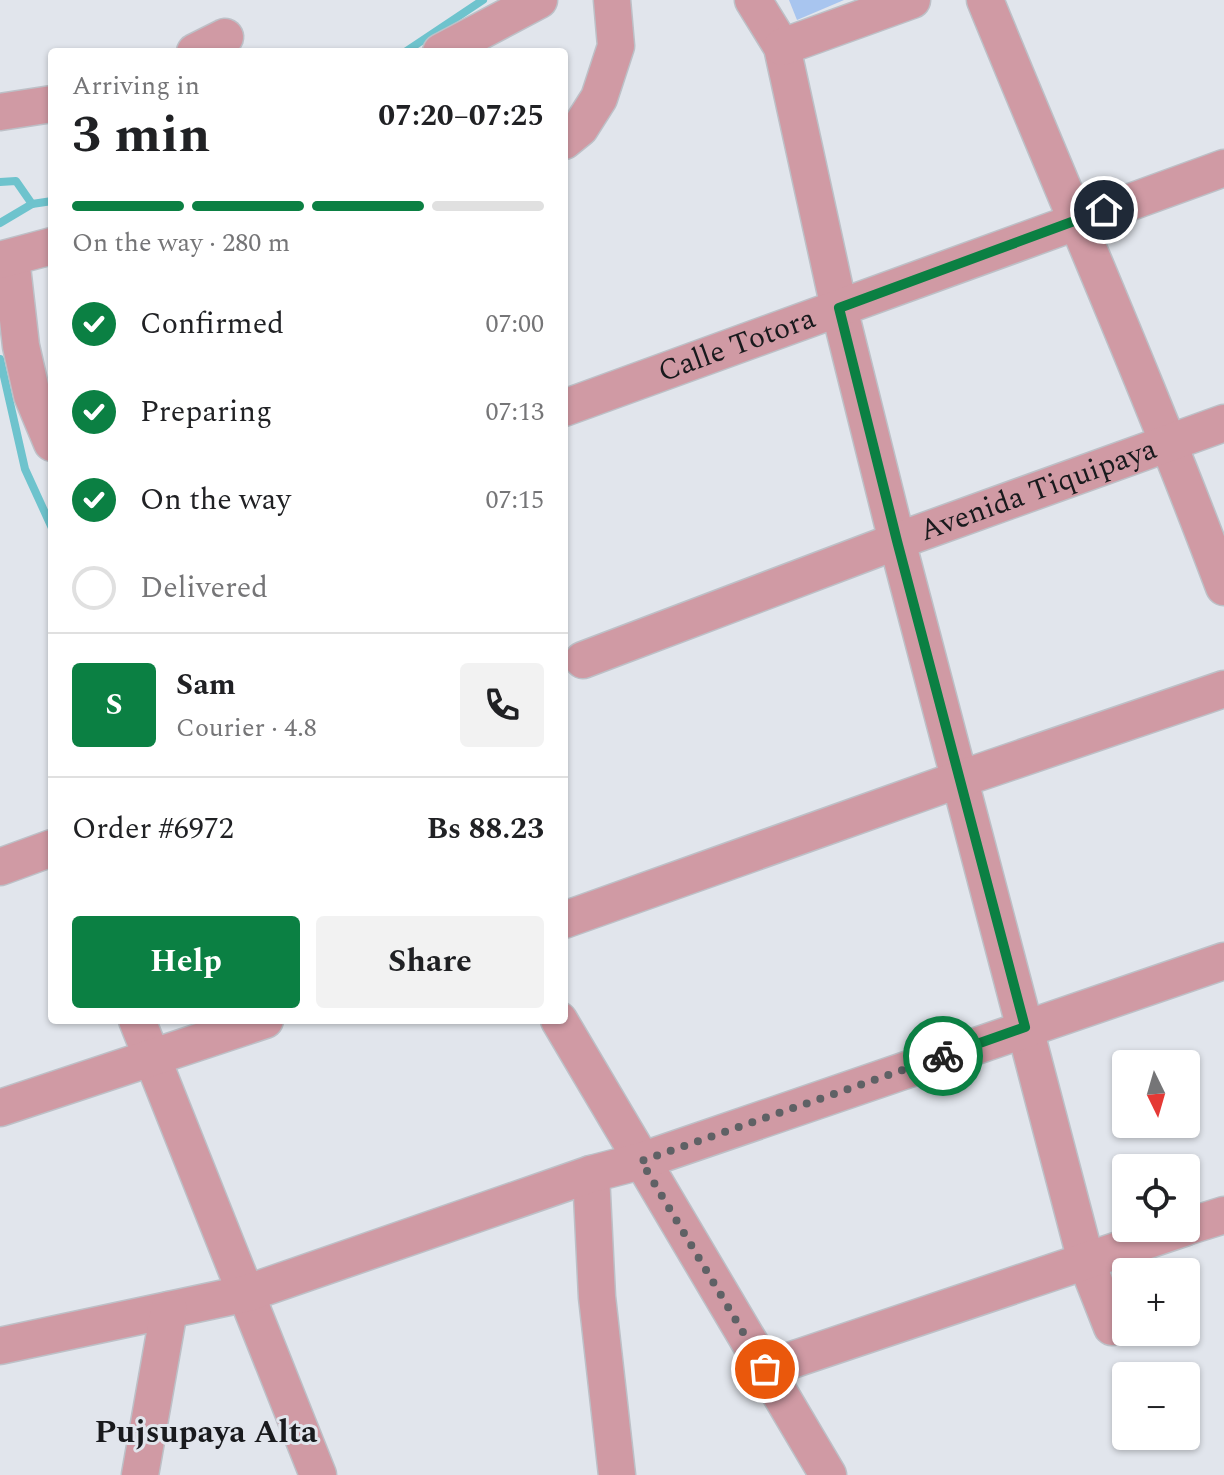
<!DOCTYPE html>
<meta charset="utf-8">
<style>
body{margin:0;font-family:Spectral,serif;background:#f2f2f2;color:#202124;height:100vh;display:flex;flex-direction:column;font-size:30px;white-space:nowrap}
*{box-sizing:border-box;margin:0}
p{font-size:26px;color:#757577}
.icon{flex:none;width:44px;height:44px;fill:none;stroke:currentColor;stroke-width:2;stroke-linecap:round;stroke-linejoin:round}
.map{position:relative;flex:1;overflow:hidden}
.side{position:absolute;left:48px;top:48px;width:520px;height:976px;display:flex;flex-direction:column;background:#fff;border-radius:8px;box-shadow:0 2px 6px #0004}
.side>*{flex:none}
.needle{width:52px;rotate:175deg}
.controls{position:absolute;left:1112px;top:1050px;display:grid;gap:16px}
.controls a{display:grid;place-items:center;width:88px;height:88px;border-radius:8px;background:#fff;box-shadow:0 2px 6px #0004;font-size:40px}
.pin{position:absolute;display:grid;place-items:center;width:68px;height:68px;color:#fff;margin:-34px;border:4px solid #fff;border-radius:50%;box-shadow:0 2px 8px #0007}
.courier{position:absolute;display:grid;place-items:center;width:80px;height:80px;margin:-40px;border:6px solid #0b8043;border-radius:50%;background:#fff;color:#222;box-shadow:0 2px 10px #0007}
.summary em{font-style:normal;font-weight:700}
.summary div{display:flex;flex-direction:column-reverse}
.summary{display:flex;align-items:center;justify-content:space-between;height:136px;padding:0 24px}
h1{font-size:52px;font-weight:700;line-height:60px}
.bar{display:grid;grid-template-columns:repeat(4,1fr);gap:12px 8px;align-content:center;height:96px;padding:0 24px}
.bar i{height:10px;border-radius:6px;background:#e0e0e0}
.bar .on{background:#0b8043}
.bar p{grid-column:span 4}
.line{display:flex;align-items:center;gap:20px;padding:0 24px;border-top:2px solid #e0e0e0}
.line div{flex:1}
.round{display:grid;place-items:center;flex:none;width:84px;height:84px;border-radius:8px;background:#f2f2f2}
ol{padding:0 24px;list-style:none}
li{display:flex;align-items:center;gap:24px;height:88px}
li p{margin-inline-start:auto}
li .icon{padding:8px;border-radius:50%;background:#0b8043;color:#fff;stroke-width:4}
li:last-child{color:#757577}
li i{width:44px;height:44px;border:4px solid #e0e0e0;border-radius:50%}
.cta{display:flex;gap:16px;margin-top:auto;padding:16px 24px}
.cta a{flex:1;height:92px;border-radius:8px;background:#0b8043;color:#fff;font-size:32px;font-weight:700;line-height:92px;text-align:center}
.cta a+a{background:#f2f2f2;color:#202124}
.map>svg:first-child{display:block}
.green{fill:#a8c5ef}
.lines{fill:none;stroke-linecap:round;stroke-linejoin:round}
.stream{stroke:#6ec3cd;stroke-width:8}
.minor-casing{stroke:#bdc0c7;stroke-width:39}
.minor{stroke:#d09aa4;stroke-width:36}
.done{stroke:#5f6165;stroke-width:8;stroke-dasharray:0 14.4}
.route{stroke:#0b8043;stroke-width:10}
.labels{text-anchor:middle;dominant-baseline:central;stroke-width:6;stroke-linejoin:round;paint-order:stroke}
.street-label{font-size:30px;fill:#191a1d;stroke:#e1e5ec}
.neighbourhood-label{font-size:32px;font-weight:bold;fill:#191a1d;stroke:#e1e5ec}
</style>
<div class="map">
<svg width="1224" height="1475" viewBox="0 0 1224 1475">
<rect width="100%" height="100%" fill="#e1e5ec"/>
<path class="green" d="M789,0h55l-47,20z"/>
<g class="lines">
<g class="stream">
<path d="M405,52l78,-52"/>
<path d="M0,182l16,-1 16,23 20,-3"/>
<path d="M0,223l32,-19"/>
<path d="M0,359l25,110 27,59"/>
</g>
<g class="minor-casing">
<g id="minor">
<path d="M753,0l29,47 57,261 58,233 189,720 26,66"/>
<path d="M985,0c80,196 165,389 239,587"/>
<path d="M782,47l130,-47"/>
<path d="M195,52l30,-15"/>
<path d="M441,52l98,-52"/>
<path d="M0,112l52,-8"/>
<path d="M564,141l16,-13 19,-30 17,-52 -4,-46"/>
<path d="M11,258l10,88 11,49 20,48"/>
<path d="M0,260l52,-14"/>
<path id="s1" d="M564,408l660,-240"/>
<path id="s2" d="M583,660l314,-119 327,-118"/>
<path d="M0,867l52,-19"/>
<path d="M564,920l396,-141 264,-90"/>
<path d="M137,1020l181,455"/>
<path d="M559,1020l269,455"/>
<path d="M0,1108l265,-88"/>
<path d="M591,1174l6,123 20,178"/>
<path d="M1186,1227l38,-12"/>
<path d="M0,1346l248,-53 343,-119 50,-13 583,-200"/>
<path d="M765,1369l419,-141"/>
<path d="M140,1475l29,-165"/>
</g>
</g>
<use href="#minor" class="minor"/>
</g>
<g class="lines">
<path class="done" d="M765,1369l-124,-208 302,-105"/>
<path class="route" d="M943,1056l82,-29 -128,-486 -58,-233 265,-98"/>
</g>
<g class="labels">
<g class="street-label">
<text stroke="none"><textPath href="#s1" startOffset="184">Calle Totora</textPath></text>
<text stroke="none"><textPath href="#s2" startOffset="486">Avenida Tiquipaya</textPath></text>
</g>
<g class="neighbourhood-label">
<text x="206" y="1432">Pujsupaya Alta</text>
</g>
</g>
</svg>
<div class="controls">
<a><svg class="needle" viewBox="-14 -14 28 28"><path d="M0-13l5 13h-10z" fill="#e53935"/><path d="M0 13l5-13h-10z" fill="#757577"/></svg></a>
<a><svg class="icon" aria-label="locate" viewBox="0 0 24 24"><circle cx="12" cy="12" r="6"/><path d="M12 2v4M12 18v4M2 12h4M18 12h4"/></svg></a>
<a>+</a>
<a>−</a>
</div>
<div class="pin" style="left:765px;top:1369px;background:#ea580c"><svg class="icon" aria-label="bag" viewBox="0 0 24 24"><path d="M5 8h14l-1 12H6zM9 8a3 3 0 0 1 6 0"/></svg></div>
<div class="pin" style="left:1104px;top:210px;background:#1f2937"><svg class="icon" aria-label="home" viewBox="0 0 24 24"><path d="M3 11l9-7 9 7M6 9v11h12V9"/></svg></div>
<div class="courier" style="left:943px;top:1056px"><svg class="icon" aria-label="bike" viewBox="0 0 24 24"><circle cx="6" cy="16" r="4"/><circle cx="18" cy="16" r="4"/><path d="M6 16l4-8h5l3 8M10 8l3 8H6M13 5h3"/></svg></div>
<section class="side">
<div class="summary"><div><h1>3 min</h1><p>Arriving in</p></div><em>07:20–07:25</em></div>
<div class="bar"><i class="on"></i><i class="on"></i><i class="on"></i><i></i><p>On the way · 280 m</p></div>
<ol>
<li><svg class="icon" aria-label="check" viewBox="0 0 24 24"><path d="M5 12l5 5 9-10"/></svg>Confirmed<p>07:00</p></li>
<li><svg class="icon" aria-label="check" viewBox="0 0 24 24"><path d="M5 12l5 5 9-10"/></svg>Preparing<p>07:13</p></li>
<li><svg class="icon" aria-label="check" viewBox="0 0 24 24"><path d="M5 12l5 5 9-10"/></svg>On the way<p>07:15</p></li>
<li><i></i>Delivered</li>
</ol>
<div class="line" style="height:144px"><b class="round" style="background:#0b8043;color:#fff">S</b><div><b>Sam</b><p>Courier · 4.8</p></div><a class="round"><svg class="icon" aria-label="phone" viewBox="0 0 24 24"><path d="M5 4h4l2 5-3 2q2 4 5 5l2-3 5 2v4C11 20 4 13 5 4z"/></svg></a></div>
<div class="line" style="height:104px"><div>Order #6972</div><b>Bs 88.23</b></div>
<div class="cta"><a>Help</a><a>Share</a></div>
</section>
</div>
